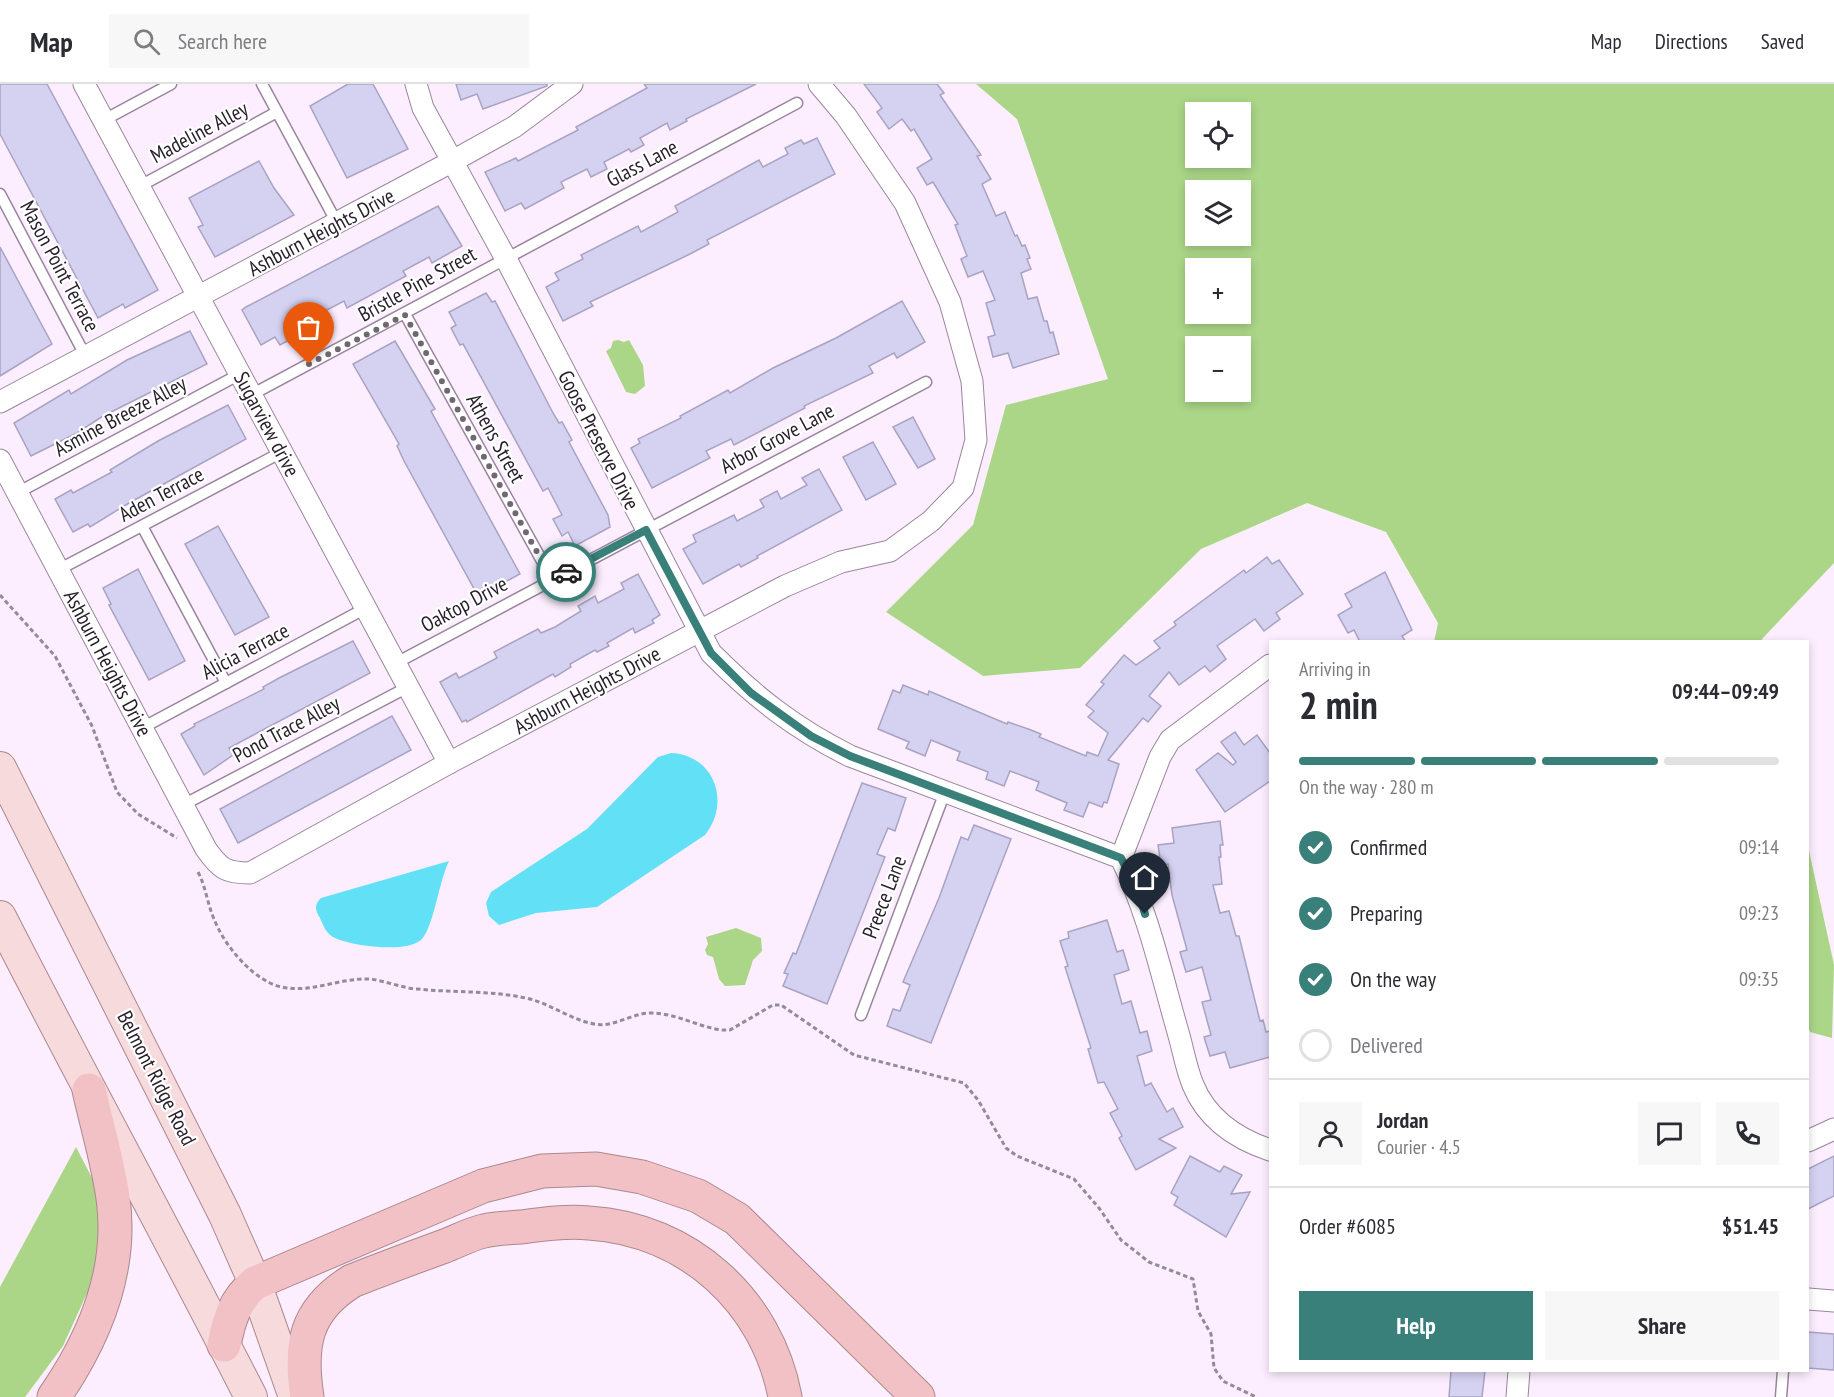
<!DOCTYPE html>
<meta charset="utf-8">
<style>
body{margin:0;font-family:"PT Sans Narrow",sans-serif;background:#f7f7f7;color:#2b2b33;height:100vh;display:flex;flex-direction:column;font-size:22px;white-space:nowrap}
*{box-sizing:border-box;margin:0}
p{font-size:20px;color:#7c7c81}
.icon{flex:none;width:33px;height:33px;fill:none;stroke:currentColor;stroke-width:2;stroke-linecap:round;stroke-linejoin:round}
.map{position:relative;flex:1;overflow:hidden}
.side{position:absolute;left:1269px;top:556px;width:540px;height:732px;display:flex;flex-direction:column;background:#fff;border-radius:0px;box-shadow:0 3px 9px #0003}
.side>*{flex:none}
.controls{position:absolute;left:1185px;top:18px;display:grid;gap:12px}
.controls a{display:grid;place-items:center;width:66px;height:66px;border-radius:0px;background:#fff;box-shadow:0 3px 9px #0003;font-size:30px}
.pin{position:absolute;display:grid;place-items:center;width:51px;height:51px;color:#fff;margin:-62px -26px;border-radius:50% 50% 50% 0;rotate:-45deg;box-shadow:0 0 6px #0007}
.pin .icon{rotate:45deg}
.courier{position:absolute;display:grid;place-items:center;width:60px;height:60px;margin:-30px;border:4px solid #39807a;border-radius:50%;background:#fff;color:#222;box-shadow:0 2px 8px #0007}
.head em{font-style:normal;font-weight:700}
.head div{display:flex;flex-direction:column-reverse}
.head{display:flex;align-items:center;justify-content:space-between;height:102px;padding:0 30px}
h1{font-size:39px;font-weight:700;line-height:45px}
.bar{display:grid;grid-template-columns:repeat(4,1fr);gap:9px 6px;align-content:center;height:72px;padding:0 30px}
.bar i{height:8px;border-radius:4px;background:#e1e1e2}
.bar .selected{background:#39807a}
.bar p{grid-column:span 4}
.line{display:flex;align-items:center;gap:15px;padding:0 30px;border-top:2px solid #e1e1e2}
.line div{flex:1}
.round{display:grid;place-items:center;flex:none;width:63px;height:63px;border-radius:0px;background:#f7f7f7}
ol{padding:0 30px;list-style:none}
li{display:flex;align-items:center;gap:18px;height:66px}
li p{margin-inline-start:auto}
li .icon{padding:6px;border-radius:50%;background:#39807a;color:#fff;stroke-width:4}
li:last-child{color:#7c7c81}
li i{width:33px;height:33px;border:3px solid #e1e1e2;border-radius:50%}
.button{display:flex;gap:12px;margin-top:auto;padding:12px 30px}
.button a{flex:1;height:69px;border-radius:0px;background:#39807a;color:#fff;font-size:24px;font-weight:700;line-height:69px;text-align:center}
.button a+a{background:#f7f7f7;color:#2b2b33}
header{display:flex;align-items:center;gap:36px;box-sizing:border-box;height:84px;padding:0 30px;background:#fff;border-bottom:2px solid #e1e1e2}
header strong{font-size:28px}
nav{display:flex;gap:33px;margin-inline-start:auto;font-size:21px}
.search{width:420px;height:54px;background:#f7f7f7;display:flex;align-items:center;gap:15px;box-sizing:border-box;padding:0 21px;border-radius:0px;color:#7c7c81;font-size:22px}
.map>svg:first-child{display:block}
.green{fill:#abd688;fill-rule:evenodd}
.water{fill:#62e0f6}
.building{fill:#d5d1f1;stroke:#a8a3c2;stroke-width:1.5}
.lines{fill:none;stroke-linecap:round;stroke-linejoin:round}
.service-casing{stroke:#9a859e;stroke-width:13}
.minor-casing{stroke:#9a859e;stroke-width:23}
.primary-casing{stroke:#ab888e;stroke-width:34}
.motorway-casing{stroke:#ab888e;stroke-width:35}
.path{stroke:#958a97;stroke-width:3;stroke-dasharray:4.5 3;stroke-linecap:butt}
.service{stroke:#fff;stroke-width:10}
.minor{stroke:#fff;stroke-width:21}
.primary{stroke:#f7dadc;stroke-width:32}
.motorway{stroke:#f2c1c5;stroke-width:33}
.done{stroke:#716773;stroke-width:6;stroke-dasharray:0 10.8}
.route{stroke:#39807a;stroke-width:8}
.labels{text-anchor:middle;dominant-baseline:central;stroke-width:4.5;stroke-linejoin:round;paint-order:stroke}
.street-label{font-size:21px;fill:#261e28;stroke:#fff}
</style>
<header>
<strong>Map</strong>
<div class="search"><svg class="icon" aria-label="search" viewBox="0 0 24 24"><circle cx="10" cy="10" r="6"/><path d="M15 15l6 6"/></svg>Search here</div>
<nav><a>Map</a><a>Directions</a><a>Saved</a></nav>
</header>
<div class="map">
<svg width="1834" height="1313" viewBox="0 0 1834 1313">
<rect width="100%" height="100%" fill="#fceefe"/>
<g class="green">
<path d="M976,0h858v479l-72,76v3h-328l4,-19 -52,-91 -79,-29 -106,46 -121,119 -97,8 -97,-64 87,-87 33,-120 102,-26 -91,-260zM1196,28h44v46h-44zM1196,106h44v46h-44zM1240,184v46h-44v-46zM1196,262h44v46h-44z"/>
<path d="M618,256l6,2 5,-2 14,25 2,21 -10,8 -9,-2 -20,-41 5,-3 2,-7z"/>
<path d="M1808,762l26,119 -2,73 -22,-6 -2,-5z"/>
<path d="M736,844l25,10 1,13 -9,9 -8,25 -20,1 -6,-7 -6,-22 -6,-2 -2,-5 3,-6 -2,-7z"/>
<path d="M76,1063l28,54 -6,68 -35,77 -38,51h-25v-110z"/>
</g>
<g class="water">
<path d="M671,669c44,2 60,50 34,82l-108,72 -61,6 -37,12 -10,-9 -3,-13 5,-11 96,-63 71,-72z"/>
<path d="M449,777c-10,20 -15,64 -27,78 -14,15 -72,7 -89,-2 -7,-4 -10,-12 -13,-19 -5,-8 -6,-13 1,-20z"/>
</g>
<g class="building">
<path d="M0,0h47l111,206 -33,18 -2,-4 -25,14 -98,-184z"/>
<path d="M348,0h25l35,65 -61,29 -37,-72z"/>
<path d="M456,0h91v2l-64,23 -6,-15 -16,6z"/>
<path d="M644,0h112l-70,35 1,2 -17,9 -3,-7 -27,15 4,7 -13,7 -2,-3 -25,13 3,7 -16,8 -4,-8 -26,13 3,6 -39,21 -4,-6 -16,8 -20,-39 31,-14 2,3 60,-31 -2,-3 71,-39z"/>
<path d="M864,0h73l7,9 -4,2 41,60 -4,1 14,23 -9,5 14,32 9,-4 10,24 2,-1 5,11 3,-1 5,13 -3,1 4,10 -10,4 7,26 9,-2 7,24h3l3,12 3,-1 6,22 -46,14 -5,-15 -15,4 -5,-20 7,-2 -9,-32 9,-3 -12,-29 -15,6 -7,-18 6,-3 -12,-31 3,-1 -25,-42 -6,3 -10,-17 15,-9 -18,-30 -3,2 -9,-12 -13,10 -12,-17 5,-4z"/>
<path d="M817,54l18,36 -128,66 2,4 -19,10 -100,48 3,4 -30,15 -17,-34 13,-7 -4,-7 28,-14 -2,-4 57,-29 3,6 37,-20 -3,-6 84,-46 4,7 25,-13 -3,-6 16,-8 3,4z"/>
<path d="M259,77l15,27 20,27 -79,42 -17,-30 5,-2 -14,-27z"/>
<path d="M438,122l24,40 -30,17 -3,-6 -26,14 3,5 -59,32 -3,-7 -25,13 3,8 -42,23 -5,-8 -14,8 -19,-35 4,-3z"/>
<path d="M0,163l52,97 -52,32z"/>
<path d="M486,209l6,9 3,-1 58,112 6,10 3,-1 10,18 -3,2 39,73 2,12 -35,19 -7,-14 -6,4 -9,-17 9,-4 -14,-27 -5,3 -80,-147 -3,1 -9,-17 5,-3 -7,-13z"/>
<path d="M902,217l23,41 -28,16 -3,-5 -25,13 4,7 -69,33 1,2 -71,37 -3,-6 -25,12 4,7 -58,30 -21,-40 9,-5 -2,-4 43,-21 -1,-2 48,-26 2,3 43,-25 63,-30z"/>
<path d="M190,247l17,33 -104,52 -26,17 -46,23 -17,-33 55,-33 2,4 56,-34z"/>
<path d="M395,257l40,68 -4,2 89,163 -42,22 -74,-135 -7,-15 2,-2 -46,-80z"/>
<path d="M228,321l18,34 -117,64 -39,24 -2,-3 -15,8 -18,-33 16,-9 2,3 39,-21 -2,-2 48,-29z"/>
<path d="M913,333l22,42 -17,9 -25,-41z"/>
<path d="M873,358l23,42 -30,16 -23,-43z"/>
<path d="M819,385l23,41 -85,46 1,2 -17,9 -2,-3 -36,20 -20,-35 13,-7 -3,-7 41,-20 3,6 27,-14 -4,-7 17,-9 4,8 26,-14 -5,-7z"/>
<path d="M218,442l51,91 -34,18 -50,-91z"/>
<path d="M1267,473l5,7 7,-4 24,34 -27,19 4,6 -16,12 -9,-12 -38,27 9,13 -16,13 -5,-6 -26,19 -10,-13 -20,24 12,10 -13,16 -5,-4 -35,42 11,4 -12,39 -3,-1 -2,5 -13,-5 -6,15 -19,-7 3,-7 -31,-13 3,-8 -29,-11 -6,15 -18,-7 2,-7 -31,-12 3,-8 -29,-12 -6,16 -19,-8 3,-6 -31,-13 15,-39 7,3 3,-8 25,10 1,-4 78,33 1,-2 23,8 10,4 -2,3 47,19 1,-4 11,4 10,-23 -20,-16 6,-6 -8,-6 18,-21 -3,-2 23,-27 12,10 24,-17 -6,-7 22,-16 -2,-3 70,-52 2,3z"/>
<path d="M138,485l47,92 -36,19 -40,-75 2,-1 -8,-16z"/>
<path d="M1385,488l27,58 -10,6 4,6h-46l-6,-12 -6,3 -10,-18 14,-8 -7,-13z"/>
<path d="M638,490l22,41 -8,5 2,3 -19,10 -2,-5 -26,15 2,3 -12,6 -2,-2 -25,14 1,3 -16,10 -2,-3 -86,48 -1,-2 -4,2 -22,-40 16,-9 3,5 38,-20 -3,-6 44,-23 3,4 14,-6 26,-16 -3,-5 17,-10 3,7 26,-14 -3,-6z"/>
<path d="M353,557l17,32 -141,75 4,7 -29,20 -23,-41 14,-8 -1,-2 70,-35 -1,-2 16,-9z"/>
<path d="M392,632l19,34 -173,93 -18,-34z"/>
<path d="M1235,648l9,13 13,-10 13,18v28l-45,31 -29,-42 22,-17 15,12 3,-3 -15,-20z"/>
<path d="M862,699l44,15 -11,33 -7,-3 -11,26 8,3 -58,147 -44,-18 5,-12 -4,-1 9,-20 3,1z"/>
<path d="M1220,737l3,24h-3l1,12h-2l3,27 -9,1 7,28 9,-2 7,25h3l21,85 3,-1 3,12 4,-1v26l-40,11 -5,-16 -15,4 -6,-19 7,-2 -9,-33 9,-2 -9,-33 -16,5 -6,-20 7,-2 -15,-55 -4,-31 -7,1 -3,-20 16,-2 -2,-15z"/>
<path d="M974,741l37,14 -80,204 -44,-17 6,-17 7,2 10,-26 -7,-3 36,-84 22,-61 7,3z"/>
<path d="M1107,836l10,32 6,-2 6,20 -15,5 8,29 9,-3 9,32 7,-2 5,20 -15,5 8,30 6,-3 16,29 6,-4 10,19 -24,12 17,9 -40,22 -17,-32 3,-2 -12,-23 8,-4 -14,-27 -6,1 -10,-34 3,-1 -26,-81 3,-1 -8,-25 9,-3 -1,-6z"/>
<path d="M1190,1072l30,16 4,-6 18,9 -11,19 19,-2 -24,45 -52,-32 4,-8 -7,-4z"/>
<path d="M1834,1072v40l-26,13v-40z"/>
<path d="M1808,1248l26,2v36l-26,-2z"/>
<path d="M1451,1287h34l-3,26h-33z"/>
</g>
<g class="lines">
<g class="service-casing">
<g id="service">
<path d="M262,0l75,139"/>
<path d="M104,36l67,-36"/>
<path d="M140,102l137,-74"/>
<path d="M0,110l86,163"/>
<path d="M405,230l147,265"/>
<path d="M251,311l546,-292"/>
<path d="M17,409l223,-119"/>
<path d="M142,442l84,157"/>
<path d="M58,486l224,-118"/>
<path d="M396,579l530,-281"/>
<path d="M142,644l224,-120"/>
<path d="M183,721l225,-118"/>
<path d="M861,931l84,-223"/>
<path d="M1781,1313l2,-26"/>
</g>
</g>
<g class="minor-casing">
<g id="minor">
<path d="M84,0l365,679"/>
<path d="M416,0l7,24 82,149 206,396c44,44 83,75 139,103l271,102c27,54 40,115 57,174 5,17 8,36 15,53 14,34 44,54 77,65"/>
<path d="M0,318l451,-240 63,-35 58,-43"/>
<path d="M0,376l206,389c14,20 20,24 44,24l199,-110 336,-177 56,-24 49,-11 41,-30 32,-33 13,-48 -4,-59 -22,-79 -45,-99 -59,-87 -27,-32"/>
<path d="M1121,774l39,-101 10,-17 100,-75"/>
<path d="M1808,1057l26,-12"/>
<path d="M1808,1215l26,2"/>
<path d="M1517,1313l2,-26"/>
</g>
</g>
<g class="primary-casing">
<g id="primary">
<path d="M0,684l225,447 30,68 40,114"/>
<path d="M0,833c82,161 169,319 251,480"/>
</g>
</g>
<g class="motorway-casing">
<g id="motorway">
<path d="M224,1261c5,-26 11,-45 31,-62l228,-97 59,-15 54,-2 46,8 56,19 39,23 181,178"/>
<path d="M54,1313c40,-58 69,-127 59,-199 -5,-36 -16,-72 -24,-108"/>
<path d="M307,1313c-8,-52 -2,-87 45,-116 30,-12 60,-23 90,-34 14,-5 28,-13 42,-16 12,-3 25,-3 37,-4 23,-3 45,-6 68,-4 99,6 178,78 196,174"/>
</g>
</g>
<g class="path">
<path d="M0,511l55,61 37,70 25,66 21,22 39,24"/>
<path d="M198,788c8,15 9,31 16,47 10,25 32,52 56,64 32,15 65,-5 98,-4 16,1 33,9 49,10 38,4 76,1 113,10 22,6 42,21 64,25 20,4 37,-11 57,-11 25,0 47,14 71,17h8l43,-25h8l73,50 110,28 14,17 28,48 11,8 57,23 25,29 22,32 28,22 44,17 5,32 13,23 3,34 9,13 33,16"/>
</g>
<use href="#service" class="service"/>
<use href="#minor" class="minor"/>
<use href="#primary" class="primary"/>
<use href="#motorway" class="motorway"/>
</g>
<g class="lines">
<path class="done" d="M309,280l96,-49 147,264 14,-7"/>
<path class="route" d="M566,488l80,-42 65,123 40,40 60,43 39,20 271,102 18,35 6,21"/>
</g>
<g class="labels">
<g class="street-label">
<text transform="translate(199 48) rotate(-28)">Madeline Alley</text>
<text transform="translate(642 79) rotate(-28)">Glass Lane</text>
<text transform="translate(321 148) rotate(-28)">Ashburn Heights Drive</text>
<text transform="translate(60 182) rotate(62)">Mason Point Terrace</text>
<text transform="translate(417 200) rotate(-29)">Bristle Pine Street</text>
<text transform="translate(120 332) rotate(-28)">Asmine Breeze Alley</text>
<text transform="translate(267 340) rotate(62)">Sugarview drive</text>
<text transform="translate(496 354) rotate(61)">Athens Street</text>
<text transform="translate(777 354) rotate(-28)">Arbor Grove Lane</text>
<text transform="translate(599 356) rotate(63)">Goose Preserve Drive</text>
<text transform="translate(161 410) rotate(-28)">Aden Terrace</text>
<text transform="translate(464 520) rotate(-28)">Oaktop Drive</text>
<text transform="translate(245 567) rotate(-28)">Alicia Terrace</text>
<text transform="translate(108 579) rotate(62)">Ashburn Heights Drive</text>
<text transform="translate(587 606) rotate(-28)">Ashburn Heights Drive</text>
<text transform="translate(286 645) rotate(-28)">Pond Trace Alley</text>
<text transform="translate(884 813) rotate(-69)">Preece Lane</text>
<text transform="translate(157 994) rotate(63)">Belmont Ridge Road</text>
</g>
</g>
</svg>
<div class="controls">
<a><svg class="icon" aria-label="locate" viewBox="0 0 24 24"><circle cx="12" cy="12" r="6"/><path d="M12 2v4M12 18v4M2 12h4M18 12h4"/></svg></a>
<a><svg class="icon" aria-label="layers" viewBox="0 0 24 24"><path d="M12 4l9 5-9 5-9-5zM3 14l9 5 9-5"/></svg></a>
<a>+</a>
<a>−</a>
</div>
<div class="pin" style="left:309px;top:280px;background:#ea580c"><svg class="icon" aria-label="bag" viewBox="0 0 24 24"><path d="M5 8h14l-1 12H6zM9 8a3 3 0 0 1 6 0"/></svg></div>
<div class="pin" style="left:1145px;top:830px;background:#1f2937"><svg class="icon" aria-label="home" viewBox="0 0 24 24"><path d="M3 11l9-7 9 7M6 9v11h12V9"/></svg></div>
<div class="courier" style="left:566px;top:488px"><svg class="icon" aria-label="car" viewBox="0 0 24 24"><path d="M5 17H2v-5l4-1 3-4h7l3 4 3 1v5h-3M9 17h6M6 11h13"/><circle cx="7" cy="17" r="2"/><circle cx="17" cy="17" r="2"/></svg></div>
<section class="side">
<div class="head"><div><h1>2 min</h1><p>Arriving in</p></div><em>09:44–09:49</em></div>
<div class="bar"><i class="selected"></i><i class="selected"></i><i class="selected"></i><i></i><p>On the way · 280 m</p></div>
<ol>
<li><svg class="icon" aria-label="check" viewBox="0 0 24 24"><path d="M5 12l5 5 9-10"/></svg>Confirmed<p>09:14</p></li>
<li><svg class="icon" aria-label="check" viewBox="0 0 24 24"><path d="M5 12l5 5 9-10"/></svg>Preparing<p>09:23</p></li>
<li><svg class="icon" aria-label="check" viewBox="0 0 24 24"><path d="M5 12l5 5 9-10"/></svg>On the way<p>09:35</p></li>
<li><i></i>Delivered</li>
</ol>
<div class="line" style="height:108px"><a class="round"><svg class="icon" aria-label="person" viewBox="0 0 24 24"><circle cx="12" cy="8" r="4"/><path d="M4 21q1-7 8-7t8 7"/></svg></a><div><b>Jordan</b><p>Courier · 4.5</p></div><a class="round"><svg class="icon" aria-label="chat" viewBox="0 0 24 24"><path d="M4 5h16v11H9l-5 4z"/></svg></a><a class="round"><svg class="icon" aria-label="phone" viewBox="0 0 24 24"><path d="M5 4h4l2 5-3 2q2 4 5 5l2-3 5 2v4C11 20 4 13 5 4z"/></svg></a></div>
<div class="line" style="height:78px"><div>Order #6085</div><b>$51.45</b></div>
<div class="button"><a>Help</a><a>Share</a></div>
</section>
</div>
